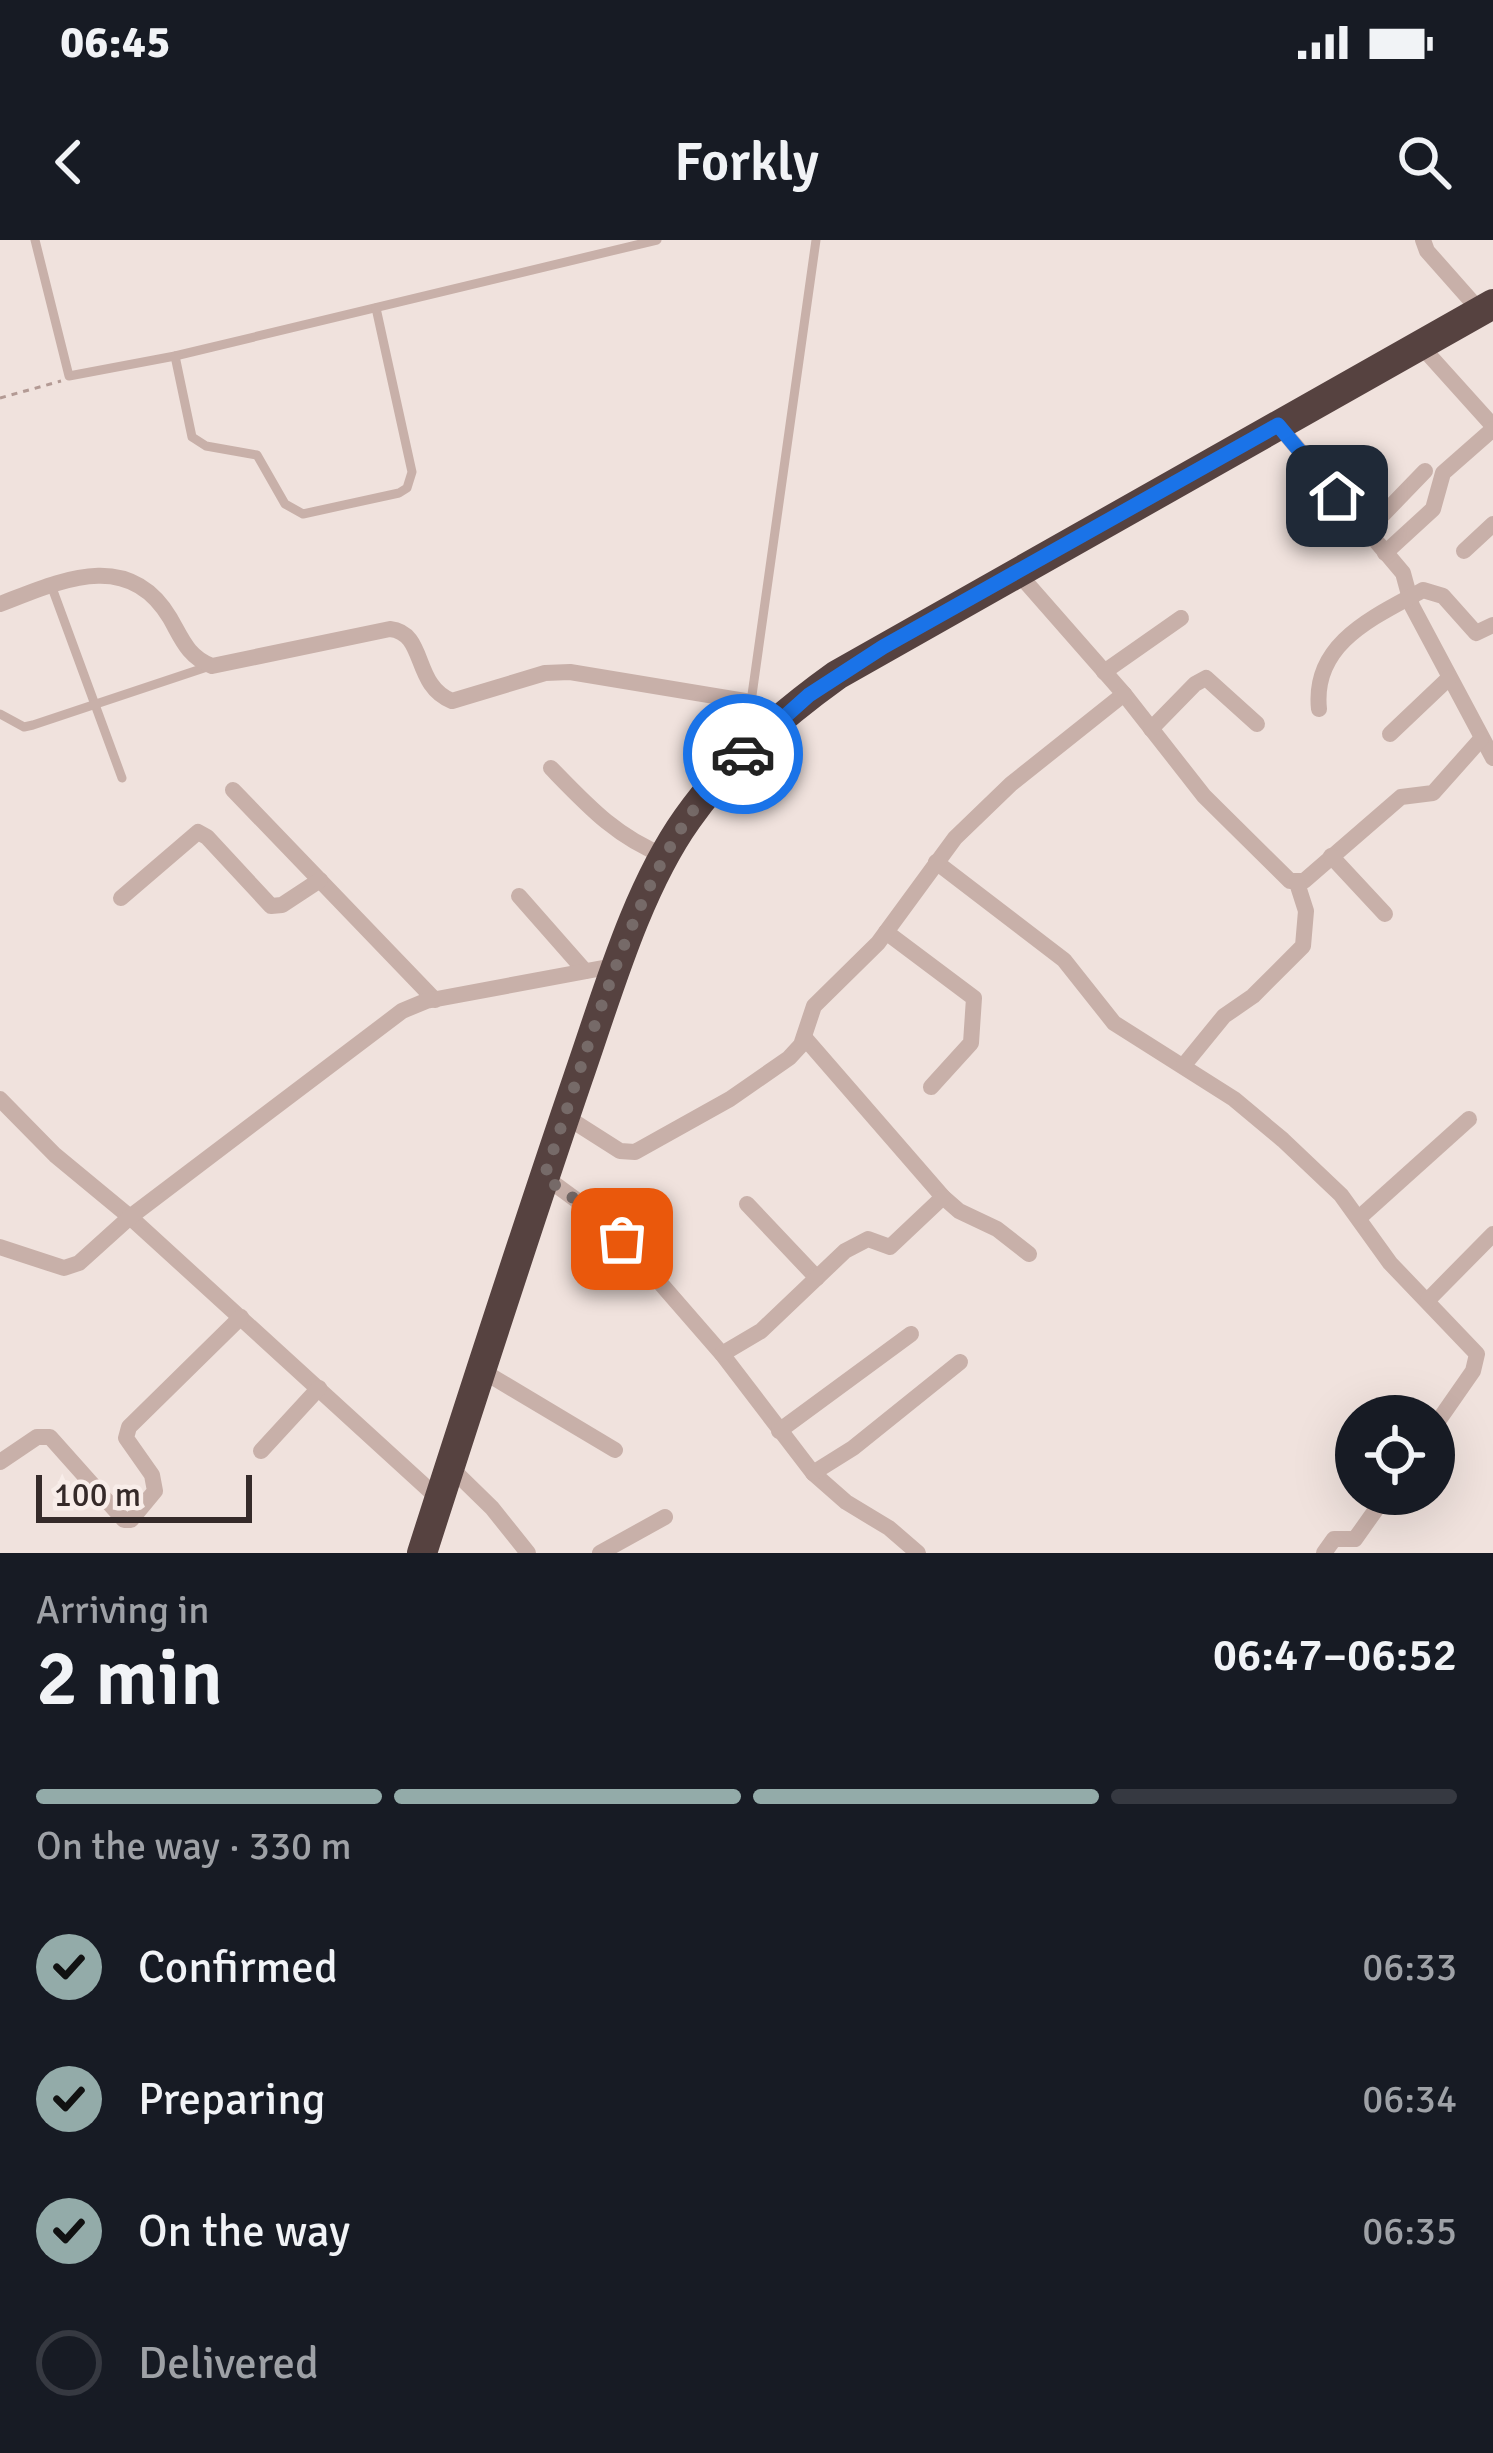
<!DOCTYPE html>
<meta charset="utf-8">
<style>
body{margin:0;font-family:Signika,sans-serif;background:#20242c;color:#f1f3f6;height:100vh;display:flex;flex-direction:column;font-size:45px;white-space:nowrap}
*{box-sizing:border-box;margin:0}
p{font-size:39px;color:#9ea1a6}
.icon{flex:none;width:66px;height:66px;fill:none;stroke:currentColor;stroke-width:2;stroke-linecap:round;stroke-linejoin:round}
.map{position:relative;height:1313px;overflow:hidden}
.side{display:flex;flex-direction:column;background:#171b24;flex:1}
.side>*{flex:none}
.tools{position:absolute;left:1335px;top:1155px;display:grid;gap:24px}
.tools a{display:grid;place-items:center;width:120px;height:120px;border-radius:50%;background:#171b24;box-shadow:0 12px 48px #0002;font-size:60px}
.scale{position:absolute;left:36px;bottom:30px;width:216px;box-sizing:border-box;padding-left:12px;border:6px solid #352a29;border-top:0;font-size:33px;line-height:42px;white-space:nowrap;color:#352a29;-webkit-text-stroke:9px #f8ede9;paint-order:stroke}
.pin{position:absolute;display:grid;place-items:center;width:102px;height:102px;color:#fff;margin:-51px;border-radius:24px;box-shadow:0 6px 18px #0006}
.courier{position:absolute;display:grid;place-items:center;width:120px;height:120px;margin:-60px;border:9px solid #1a73e8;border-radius:50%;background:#fff;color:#222;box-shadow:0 3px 15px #0007}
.headline em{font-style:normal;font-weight:600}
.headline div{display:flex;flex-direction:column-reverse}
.headline{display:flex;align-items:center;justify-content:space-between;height:204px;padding:0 36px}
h1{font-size:78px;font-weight:600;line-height:90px}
.bar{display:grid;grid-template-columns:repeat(4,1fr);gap:18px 12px;align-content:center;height:144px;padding:0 36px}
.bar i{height:15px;border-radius:9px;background:#363941}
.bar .on{background:#93aba9}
.bar p{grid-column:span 4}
ol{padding:0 36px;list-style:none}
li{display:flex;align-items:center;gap:36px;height:132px}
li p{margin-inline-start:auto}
li .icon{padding:12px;border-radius:50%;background:#93aba9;color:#111;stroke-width:4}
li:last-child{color:#9ea1a6}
li i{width:66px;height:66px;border:6px solid #363941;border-radius:50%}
.status{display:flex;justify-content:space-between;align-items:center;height:84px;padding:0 60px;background:#171b24;direction:ltr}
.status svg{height:33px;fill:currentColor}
header{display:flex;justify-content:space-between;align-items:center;height:156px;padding:0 36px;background:#171b24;font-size:54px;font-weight:600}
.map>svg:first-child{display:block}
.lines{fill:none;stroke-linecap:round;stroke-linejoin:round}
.path{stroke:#b39a94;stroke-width:3;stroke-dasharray:6 6;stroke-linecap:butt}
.lane{stroke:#c8b0a9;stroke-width:9}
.street{stroke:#c8b0a9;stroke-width:16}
.highway{stroke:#564240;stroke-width:30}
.done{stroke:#766a68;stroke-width:12;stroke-dasharray:0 21.6}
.route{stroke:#1a73e8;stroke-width:15}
</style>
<div class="status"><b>06:45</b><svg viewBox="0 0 49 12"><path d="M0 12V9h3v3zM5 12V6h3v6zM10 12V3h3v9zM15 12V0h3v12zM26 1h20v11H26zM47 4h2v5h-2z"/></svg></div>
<header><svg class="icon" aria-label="back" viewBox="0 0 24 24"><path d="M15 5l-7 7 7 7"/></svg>Forkly<svg class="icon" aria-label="search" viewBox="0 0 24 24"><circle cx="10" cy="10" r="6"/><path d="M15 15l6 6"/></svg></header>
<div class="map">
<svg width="1493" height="1313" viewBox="0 0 1493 1313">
<rect width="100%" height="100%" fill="#f0e2dd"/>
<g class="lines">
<path class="path" d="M0,158l61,-17"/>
<g class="lane">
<path d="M35,0l34,136 106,-20 482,-116"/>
<path d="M175,116l17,81 14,9 51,9 28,49 18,10 96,-21 8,-5 5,-16 -36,-164"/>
<path d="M51,345l71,193"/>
<path d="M751,462l65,-462"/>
<path d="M0,474l24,13 9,-2 177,-59"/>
</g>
<g class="street">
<path d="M1423,0l4,11 54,61"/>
<path d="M1421,106l72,80"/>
<path d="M1278,185l125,148 9,33 81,152"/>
<path d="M1367,291l58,-60"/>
<path d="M1464,311l29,-27"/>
<path d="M1385,313l48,-44 10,-36 50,-44"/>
<path d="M1017,332l107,122 80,102 86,85h14l97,-84 32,-4 48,-54"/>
<path d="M0,364c58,-22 128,-57 170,14 12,21 18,39 42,48l178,-37c37,4 22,56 62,72l93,-28 25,-1 181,30 9,33"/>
<path d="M1104,432l77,-54"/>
<path d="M1319,469c-7,-66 55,-92 104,-119l20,6 33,37 17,-8"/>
<path d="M1151,489l44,-45 11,-6 51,46"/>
<path d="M1390,494l59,-56"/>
<path d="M551,528c36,37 65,69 114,88"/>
<path d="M233,550l202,210"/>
<path d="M1331,616l54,58"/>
<path d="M936,622l128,98 50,63 120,76 49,41 58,55 49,68 87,91 -4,17 -39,56"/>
<path d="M519,656l66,75"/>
<path d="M121,658l77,-66 9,5 64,69 11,-1 38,-25"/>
<path d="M886,692l88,66 -3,45 -40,44"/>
<path d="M804,797l139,160 16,14 38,18 32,25"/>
<path d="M1184,825l40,-49 29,-20 50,-50 3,-35 -9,-28"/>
<path d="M0,859l55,56 75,62 309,282"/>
<path d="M565,876l55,35 15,1 95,-53 59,-41 12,-13 13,-39 64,-63 77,-105 56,-54 113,-90"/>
<path d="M545,937l60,44 17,18 100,115 91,119 33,29 43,26 29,25"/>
<path d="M747,964l70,74"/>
<path d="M1360,977l109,-98"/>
<path d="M0,1007l64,21 15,-5 51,-46 272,-206 24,-10 193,-36"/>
<path d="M1428,1060l65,-66"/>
<path d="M722,1114l39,-23 84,-80 23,-12 22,8 53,-50"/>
<path d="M481,1130l134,80"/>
<path d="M779,1191l132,-97"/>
<path d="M261,1211l58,-63"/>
<path d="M0,1222l37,-25h13l74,83h7l24,-29 -3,-16 -26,-37 3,-11 112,-110"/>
<path d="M449,1226l43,42 36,45"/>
<path d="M813,1233l40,-25 107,-86"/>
<path d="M600,1313l65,-36"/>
<path d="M1324,1313l10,-14h21l32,-45"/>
</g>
<path class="highway" d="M422,1313c51,-159 102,-317 156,-475 29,-83 58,-187 109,-259 40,-57 94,-104 150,-144l656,-371"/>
</g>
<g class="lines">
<path class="done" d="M622,999l-17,-18 -61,-44c39,-110 77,-255 140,-353 16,-26 39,-48 59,-70"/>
<path class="route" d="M743,514l66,-59 74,-48 395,-222 59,71"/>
</g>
</svg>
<div class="tools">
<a><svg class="icon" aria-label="locate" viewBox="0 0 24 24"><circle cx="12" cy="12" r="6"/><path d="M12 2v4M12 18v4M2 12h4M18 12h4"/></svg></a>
</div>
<div class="scale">100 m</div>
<div class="pin" style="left:622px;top:999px;background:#ea580c"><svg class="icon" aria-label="bag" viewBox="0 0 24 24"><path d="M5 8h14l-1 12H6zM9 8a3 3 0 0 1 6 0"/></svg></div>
<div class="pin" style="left:1337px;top:256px;background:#1f2937"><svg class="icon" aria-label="home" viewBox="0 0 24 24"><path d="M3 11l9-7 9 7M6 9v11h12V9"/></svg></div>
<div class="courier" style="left:743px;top:514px"><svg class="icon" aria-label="car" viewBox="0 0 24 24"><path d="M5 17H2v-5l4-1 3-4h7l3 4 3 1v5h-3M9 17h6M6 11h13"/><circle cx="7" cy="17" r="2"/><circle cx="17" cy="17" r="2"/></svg></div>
</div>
<section class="side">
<div class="headline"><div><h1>2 min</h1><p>Arriving in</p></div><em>06:47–06:52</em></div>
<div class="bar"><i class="on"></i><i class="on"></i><i class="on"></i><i></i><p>On the way · 330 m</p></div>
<ol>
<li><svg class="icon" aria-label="check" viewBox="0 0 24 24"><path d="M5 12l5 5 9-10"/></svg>Confirmed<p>06:33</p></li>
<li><svg class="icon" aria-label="check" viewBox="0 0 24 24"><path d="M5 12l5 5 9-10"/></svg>Preparing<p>06:34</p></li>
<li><svg class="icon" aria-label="check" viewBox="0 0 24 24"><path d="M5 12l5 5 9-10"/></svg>On the way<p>06:35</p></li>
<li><i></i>Delivered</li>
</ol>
</section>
